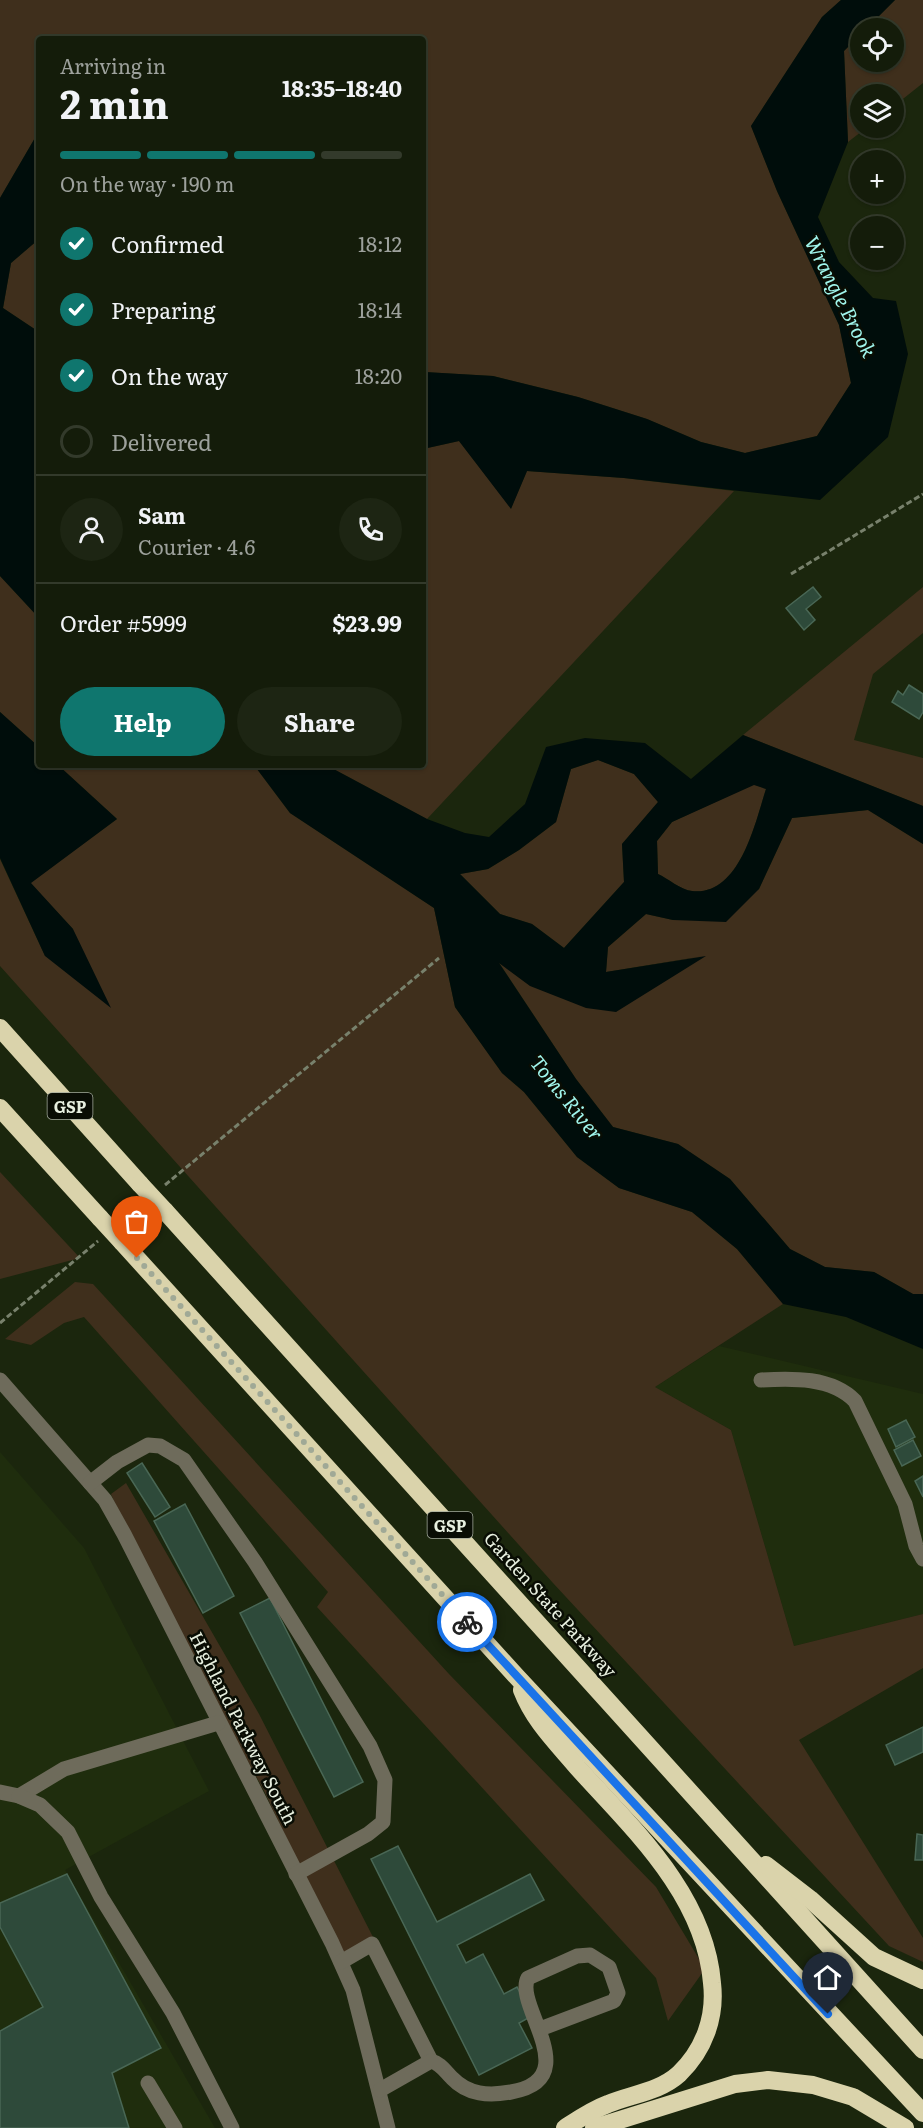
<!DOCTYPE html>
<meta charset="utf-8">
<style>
body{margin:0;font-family:Literata,serif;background:#1d2513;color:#f1f3f6;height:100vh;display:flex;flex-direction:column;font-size:22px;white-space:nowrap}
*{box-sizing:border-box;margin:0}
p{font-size:20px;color:#9da19c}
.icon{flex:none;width:33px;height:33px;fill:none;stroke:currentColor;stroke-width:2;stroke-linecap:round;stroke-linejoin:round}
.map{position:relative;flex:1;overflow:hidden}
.details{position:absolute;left:36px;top:36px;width:390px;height:732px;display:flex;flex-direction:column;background:#141c0a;border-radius:6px;box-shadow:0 2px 4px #0004,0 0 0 2px #333a2b}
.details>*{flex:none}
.tools{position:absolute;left:850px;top:18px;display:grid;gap:12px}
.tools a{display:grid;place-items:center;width:54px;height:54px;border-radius:50%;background:#141c0a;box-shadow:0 2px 4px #0004,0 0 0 2px #333a2b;font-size:30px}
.pin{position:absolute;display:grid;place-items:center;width:51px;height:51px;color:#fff;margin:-62px -26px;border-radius:50% 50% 50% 0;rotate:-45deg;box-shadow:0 0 6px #0007}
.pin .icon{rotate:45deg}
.courier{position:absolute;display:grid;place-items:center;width:60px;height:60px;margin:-30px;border:4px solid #1a73e8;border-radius:50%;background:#fff;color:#222;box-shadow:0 2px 8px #0007}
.headline em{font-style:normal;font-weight:700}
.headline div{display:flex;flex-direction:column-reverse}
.headline{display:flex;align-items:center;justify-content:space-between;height:102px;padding:0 24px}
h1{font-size:39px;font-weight:700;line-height:45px}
.bar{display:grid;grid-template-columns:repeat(4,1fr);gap:9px 6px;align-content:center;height:72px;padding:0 24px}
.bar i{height:8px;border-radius:4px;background:#333a2b}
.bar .current{background:#0f766e}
.bar p{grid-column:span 4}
.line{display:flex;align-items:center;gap:15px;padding:0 24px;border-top:2px solid #333a2b}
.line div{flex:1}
.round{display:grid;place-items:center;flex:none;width:63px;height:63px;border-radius:32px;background:#1d2513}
ol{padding:0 24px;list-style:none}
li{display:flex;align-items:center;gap:18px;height:66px}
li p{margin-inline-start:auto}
li .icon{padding:6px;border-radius:50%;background:#0f766e;color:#fff;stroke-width:4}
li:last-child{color:#9da19c}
li i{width:33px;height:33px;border:3px solid #333a2b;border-radius:50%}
.cta{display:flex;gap:12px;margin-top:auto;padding:12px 24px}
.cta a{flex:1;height:69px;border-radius:36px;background:#0f766e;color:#fff;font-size:24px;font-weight:700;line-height:69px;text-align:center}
.cta a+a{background:#1d2513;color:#f1f3f6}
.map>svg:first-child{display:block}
.built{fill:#1f2d0d}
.green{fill:#3f2f1c}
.water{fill:#000d0b;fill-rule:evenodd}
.building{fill:#2e4a3a;stroke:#496755;stroke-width:1.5}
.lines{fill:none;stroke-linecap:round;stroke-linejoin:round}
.path{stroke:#78816c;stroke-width:3;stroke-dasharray:6 3;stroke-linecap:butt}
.minor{stroke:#6e6b5b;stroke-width:15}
.highway{stroke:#dad3ab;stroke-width:18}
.highway-bridge{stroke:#dad3ab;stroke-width:18}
.done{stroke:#a0a996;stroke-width:6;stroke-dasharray:0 10.8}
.route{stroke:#1a73e8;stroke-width:8}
.labels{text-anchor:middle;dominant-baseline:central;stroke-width:5;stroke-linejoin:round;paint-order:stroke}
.shield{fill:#090d04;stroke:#a4ab9d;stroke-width:1.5}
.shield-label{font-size:16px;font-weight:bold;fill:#e7efdf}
.street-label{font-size:18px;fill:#e7efdf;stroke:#090d04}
.water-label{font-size:20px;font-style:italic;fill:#a0f5ec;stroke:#090d04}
</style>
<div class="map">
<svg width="923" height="2128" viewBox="0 0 923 2128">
<rect width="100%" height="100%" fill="#1b260d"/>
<g class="built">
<path d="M719,1346l204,48v220l-129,32 -63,-216 -76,-43z"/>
<path d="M0,1452l84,96 125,243 -144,79 150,258h-215z"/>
</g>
<g class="green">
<path d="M0,0h841l-19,17 -71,109 26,65 62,134 12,58 -34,53 -72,17 -44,-11 -54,-23 -69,-22 -85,-21 -70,-4v-333h-384v92l-39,67z"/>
<path d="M895,0h28v83l-29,23v-12h-33v34h5l-18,14 -4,-91 17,-17v28h33v-34h-27z"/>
<path d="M39,239v93l-36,-24 8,-45z"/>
<path d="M459,441l52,67 16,-37 97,7 110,13 -307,328 -101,-54h97v-316z"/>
<path d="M0,576l39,42v129l-39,-35z"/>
<path d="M923,587v46l-50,41 -19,66 69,18v48l-180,-71z"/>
<path d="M598,760l36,14 24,28 -36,42 2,38 -60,66 -32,-24 -32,-10 -40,-40 28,-5 31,-19 37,-28 15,-53z"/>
<path d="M58,765h196l36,48 144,95 21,99 47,66 22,19 53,65 42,31 73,24 45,37 46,55 -128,83 76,43 63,216 129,-32v54l-124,72 124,198v24l-34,-16 -336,-363 -553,-617v-107l45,97 28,-27 -43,-46 87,-64z"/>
<path d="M754,784l12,5c-11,34 -26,107 -74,102 -11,-1 -25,-13 -34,-17l-1,-33 15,-19z"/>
<path d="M868,810l55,34v450h-10l-39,-22 -49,-5 -35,-18 -60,-70 -52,-35 -65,-17 -37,-48 -78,-118 33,25 173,-30 -98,16 2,-25 38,-33 27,6 86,-31 33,-71z"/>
<path d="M0,1172l80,86 -80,21z"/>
<path d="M75,1282l18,2 356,390 207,213 49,82 -37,52 -12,-43 -339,-371 11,-15 -244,-275 -20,6 -33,22 -26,-6z"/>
<path d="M126,1483l133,231 114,223 -32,17 -77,-163 -128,-236 -25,-61z"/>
</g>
<g class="water">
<path d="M841,0h54l-28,28h-6v6l-17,17 4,91 -30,75 21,45 34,36 23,3 12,53 -20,83 -68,63 -196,-22 -97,-7 -16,38 -52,-68 -36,8 2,-77 68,4 85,21 69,22 54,23 44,11 72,-17 34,-53 -12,-58 -62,-134 -26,-65 71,-109z"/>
<path d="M39,131v108l-28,24 -8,45 36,24v286l-39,-42v-378z"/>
<path d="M0,712l39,35v18h19l59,54 -86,64 42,46 38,79 -66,-52 -45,-98z"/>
<path d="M743,735l180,71v38l-55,-34 -76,8 -33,71 -33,33 -53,-2 -27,-6 -38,33 -2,25 100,-16 -90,56 -30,-4 -56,-22 -31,-23 77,116 37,48 65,17 52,35 60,70 35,18 49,5 39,22h10v55l-77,-32 -63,-13 -46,-55 -45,-37 -73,-24 -42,-31 -53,-65 -22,-19 -47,-66 -21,-99 -144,-95 -36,-48h72l101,54 38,14 24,4 36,-33 21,-57 39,-9 60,5 46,36zM598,760l36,14 24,28 -36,42 2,38 -60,66 -32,-24 -32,-10 -40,-40 28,-5 31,-19 37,-28 15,-53zM754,785l12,4c-11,34 -26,107 -74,102 -11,-1 -25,-13 -34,-17l-1,-33 15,-19z"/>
</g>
<g class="building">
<path d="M813,587l8,10 -15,12 9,11 -11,10 -18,-22z"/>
<path d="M909,685l14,9v18l-4,7 -27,-17 6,-11 5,4z"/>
<path d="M906,1420l9,17 -19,10 -8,-18z"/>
<path d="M913,1440l8,16 -19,10 -8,-16z"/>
<path d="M142,1463l28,44 -15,10 -28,-44z"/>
<path d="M923,1476v21l-8,-16z"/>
<path d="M185,1504l49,92 -31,17 -49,-92z"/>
<path d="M270,1598l93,184 -29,15 -94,-184z"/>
<path d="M923,1727v25l-28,13 -9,-20z"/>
<path d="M917,1834l6,1v25h-8z"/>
<path d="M398,1846l39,76 93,-48 14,26 -87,45 9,18 17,-9 21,40 13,-7 15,29 -13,7 13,25 -53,27 -108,-216z"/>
<path d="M67,1874l94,174 -49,25 17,55h-129v-97l43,-24 -43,-80v-24z"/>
</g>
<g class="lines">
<g class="path">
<path d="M791,574l132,-80"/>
<path d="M165,1185l274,-227"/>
<path d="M124,1220l15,-13"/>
<path d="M0,1323l98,-82"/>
</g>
<g class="minor">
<path d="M0,1380l105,120 19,34 208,409 21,47 35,138"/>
<path d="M761,1380c31,-2 71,-3 94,21l50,103 11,42 7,13"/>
<path d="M90,1483l27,-21 31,-17 12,1 24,14 71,102 115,184 15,34 -2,42 -15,12 -72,40"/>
<path d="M0,1792l19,4 45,-27 154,-46"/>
<path d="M19,1796l21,9 28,27 33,65 72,116 59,115"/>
<path d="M341,1962l31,-18 59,117"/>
<path d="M148,2083l27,45"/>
<path d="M380,2090l51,-29c9,2 14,10 21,17 16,17 37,18 59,14 76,-13 2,-87 17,-114l49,-22 13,-1 19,12 9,26 -4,8 -74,28"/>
</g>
<g class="highway">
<path d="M0,1028l140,156"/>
<path d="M0,1108l100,110"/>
<path d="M165,1211l758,839"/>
<path d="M122,1242l395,435 406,436"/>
<path d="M522,1690c12,31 34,52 55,77 56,62 128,128 135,216 4,34 -8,67 -33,91 -20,18 -47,20 -71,30 -16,6 -29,15 -43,24"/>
<path d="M766,1865l44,34 64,58 49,23"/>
<path d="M594,2128l141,-44 33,-4 45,5 40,12 52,31"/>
</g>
<g class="highway-bridge">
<path d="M140,1184l25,27"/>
<path d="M100,1218l22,24"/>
</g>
</g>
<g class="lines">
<path class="done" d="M137,1258l330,364"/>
<path class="route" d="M467,1622l361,392"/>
</g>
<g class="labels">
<g class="shield">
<rect x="47.5" y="1093" width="45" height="26" rx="4.5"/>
<rect x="427.5" y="1512" width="45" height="26" rx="4.5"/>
</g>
<g class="shield-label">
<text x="70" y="1106">GSP</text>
<text x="450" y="1525">GSP</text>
</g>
<g class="street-label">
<text transform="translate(551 1604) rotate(48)">Garden State Parkway</text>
<text transform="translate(244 1728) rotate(63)">Highland Parkway South</text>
</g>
<g class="water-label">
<text transform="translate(842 296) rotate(63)">Wrangle Brook</text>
<text transform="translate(568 1097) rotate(51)">Toms River</text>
</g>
</g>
</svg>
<div class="tools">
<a><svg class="icon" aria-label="locate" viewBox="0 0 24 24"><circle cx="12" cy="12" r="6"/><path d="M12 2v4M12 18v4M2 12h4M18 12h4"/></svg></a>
<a><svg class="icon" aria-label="layers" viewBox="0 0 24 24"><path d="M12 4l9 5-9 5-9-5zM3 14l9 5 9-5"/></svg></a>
<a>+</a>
<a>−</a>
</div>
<div class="pin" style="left:137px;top:1258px;background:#ea580c"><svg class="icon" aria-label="bag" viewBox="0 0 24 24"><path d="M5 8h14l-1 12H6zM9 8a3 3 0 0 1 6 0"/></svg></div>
<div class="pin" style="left:828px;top:2014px;background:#1f2937"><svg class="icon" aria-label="home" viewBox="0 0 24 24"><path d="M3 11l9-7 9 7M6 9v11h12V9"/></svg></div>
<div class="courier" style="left:467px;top:1622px"><svg class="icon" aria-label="bike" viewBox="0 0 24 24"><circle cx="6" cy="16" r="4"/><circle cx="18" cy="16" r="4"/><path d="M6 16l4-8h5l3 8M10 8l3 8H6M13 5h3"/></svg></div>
<section class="details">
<div class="headline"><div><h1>2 min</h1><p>Arriving in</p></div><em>18:35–18:40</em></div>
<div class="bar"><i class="current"></i><i class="current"></i><i class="current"></i><i></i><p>On the way · 190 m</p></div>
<ol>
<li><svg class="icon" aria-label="check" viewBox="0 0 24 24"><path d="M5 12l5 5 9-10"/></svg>Confirmed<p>18:12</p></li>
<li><svg class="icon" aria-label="check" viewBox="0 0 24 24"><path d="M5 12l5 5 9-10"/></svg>Preparing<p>18:14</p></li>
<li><svg class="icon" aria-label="check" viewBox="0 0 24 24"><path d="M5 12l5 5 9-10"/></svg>On the way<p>18:20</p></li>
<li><i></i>Delivered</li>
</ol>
<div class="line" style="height:108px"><a class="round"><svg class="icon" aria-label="person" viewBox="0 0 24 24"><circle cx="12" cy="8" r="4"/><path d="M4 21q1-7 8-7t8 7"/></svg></a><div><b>Sam</b><p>Courier · 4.6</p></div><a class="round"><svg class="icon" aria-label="phone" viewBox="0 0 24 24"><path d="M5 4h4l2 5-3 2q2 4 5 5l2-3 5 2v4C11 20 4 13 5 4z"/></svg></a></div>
<div class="line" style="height:78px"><div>Order #5999</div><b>$23.99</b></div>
<div class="cta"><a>Help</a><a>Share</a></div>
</section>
</div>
